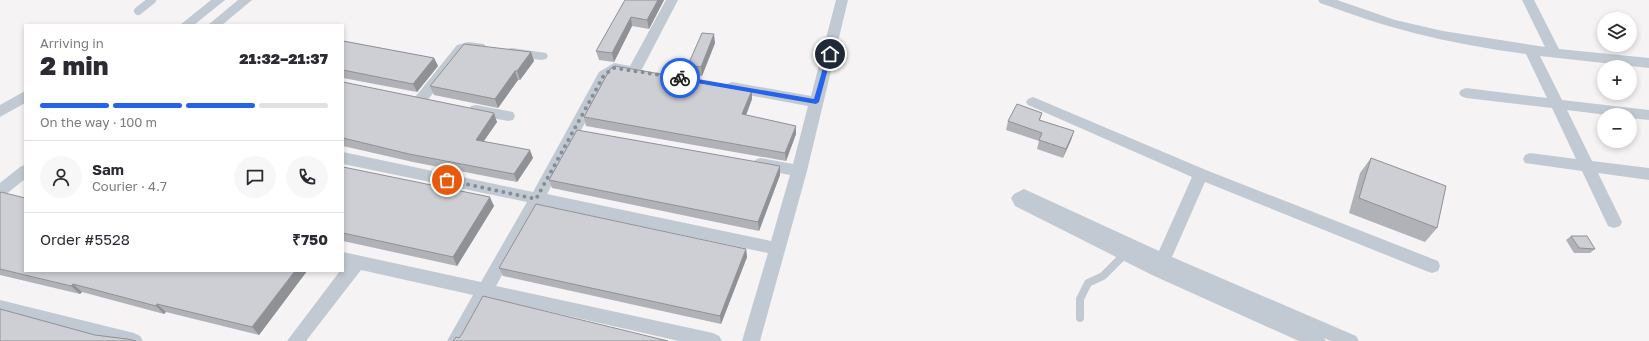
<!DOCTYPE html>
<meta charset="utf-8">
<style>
body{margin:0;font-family:"Golos Text",sans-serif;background:#f7f7f7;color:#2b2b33;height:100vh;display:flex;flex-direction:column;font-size:15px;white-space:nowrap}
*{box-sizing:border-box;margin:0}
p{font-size:13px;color:#7c7c81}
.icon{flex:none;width:22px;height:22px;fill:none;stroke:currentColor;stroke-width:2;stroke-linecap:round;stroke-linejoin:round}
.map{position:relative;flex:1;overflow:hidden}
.panel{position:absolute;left:24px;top:24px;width:320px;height:248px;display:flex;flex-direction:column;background:#fff;border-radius:0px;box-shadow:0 2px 6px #0003}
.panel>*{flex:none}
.buttons{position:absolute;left:1597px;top:12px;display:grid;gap:8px}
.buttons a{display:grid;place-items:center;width:40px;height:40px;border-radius:50%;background:#fff;box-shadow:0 2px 6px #0003;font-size:20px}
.pin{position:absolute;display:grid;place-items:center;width:34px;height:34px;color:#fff;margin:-17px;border:2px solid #fff;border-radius:50%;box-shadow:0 1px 4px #0007}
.courier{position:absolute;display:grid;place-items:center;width:40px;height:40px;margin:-20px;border:3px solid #2563eb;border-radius:50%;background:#fff;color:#222;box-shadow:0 1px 5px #0007}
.headline em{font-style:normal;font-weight:800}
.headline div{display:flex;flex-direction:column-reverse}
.headline{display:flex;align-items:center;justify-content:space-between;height:68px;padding:0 16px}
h1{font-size:26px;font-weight:800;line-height:30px}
.bar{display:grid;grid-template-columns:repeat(4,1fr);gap:6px 4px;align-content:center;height:48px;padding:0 16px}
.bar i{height:5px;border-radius:3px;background:#e1e1e2}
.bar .active{background:#2563eb}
.bar p{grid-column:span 4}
.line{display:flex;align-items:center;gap:10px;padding:0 16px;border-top:1px solid #e1e1e2}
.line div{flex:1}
.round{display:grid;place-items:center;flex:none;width:42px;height:42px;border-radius:21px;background:#f7f7f7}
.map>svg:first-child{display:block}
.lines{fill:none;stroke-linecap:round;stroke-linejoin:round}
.lane{stroke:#c1cad2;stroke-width:8}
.street{fill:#c1cad2;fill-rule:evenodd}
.wall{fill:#b0b2b7}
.shaded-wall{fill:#909195}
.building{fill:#cdcfd5;stroke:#909195}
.route{fill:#2563eb}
.done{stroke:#868d94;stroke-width:4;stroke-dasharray:0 7.2}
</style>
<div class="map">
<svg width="1649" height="341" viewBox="0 0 1649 341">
<rect width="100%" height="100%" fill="#f5f3f3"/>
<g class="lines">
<g class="lane">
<path d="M138,11l14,-11"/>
<path d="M1080,318v-19l8,-16 15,-7 22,-22"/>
</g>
<g class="street">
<path d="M211,0h14l-31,25h-14z"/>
<path d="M238,0h14l-30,25h-14z"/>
<path d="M666,0h12l-38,73 -12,2 -12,-2 -7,5 -62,116 224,47 19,-66 -35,-7 -2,-4 2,-4 5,-2 33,6 15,-58 -76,-14 -5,-2 -2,-3 2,-3 5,-2 79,14 25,-96h12l-41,171 -47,170h-18l26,-88 -227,-48 -45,81 217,47 6,3 3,5h-43l-190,-43 -24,43h-18l26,-46 -112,-25 -55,71h-19l53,-70h3l1,-5 -1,-14 138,30 46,-80 -184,-38v-12l190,40 66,-120 15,-9 16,3z"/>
<path d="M1318,0h19l58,20 48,11 102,16 -23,-47h12l25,49 90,9v10l-109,-12 22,44 87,10v10l-19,-2v-3h-23l-40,-5 25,51 57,7v12l-51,-7 24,49 -2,4 -6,2 -6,-2 -26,-55 -57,-8 -2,-4 2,-4 5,-2 46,6 -24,-51 -86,-10 -5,-2 -2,-3 2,-3 5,-2 81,10 -21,-44c-38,-5 -76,-12 -112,-21 -32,-8 -63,-19 -94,-30z"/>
<path d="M468,42l16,2 2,3 -2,3 -17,1 -41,51 -5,2 -5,-2 -2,-3 2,-3 41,-51z"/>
<path d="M512,48l34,5 2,3 -2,3 -5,1 -34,-5 -2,-3 2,-3z"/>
<path d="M25,91v12l-25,14v-12z"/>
<path d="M1033,97l173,73 232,91 2,5 -2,5 -6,2 -6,-2 -221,-89 -33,75 184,79 3,5h-28l-7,-3 2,3h-27l-147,-66 -137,-69 -4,-8 3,-4 10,-5 135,62 33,-74 -164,-72 -2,-3 2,-3z"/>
<path d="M476,105l32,6 5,1 2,4 -2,4 -5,1 -37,-7 -2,-4 2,-4z"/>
<path d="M25,165v14l-20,16 -5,2v-14l20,-16z"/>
<path d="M0,300l134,33 6,3 3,5h-39l-104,-27z"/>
</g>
</g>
<g class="wall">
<path d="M625,0h39l-15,29 -17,-3 -18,36 -15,-2 -3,-9z"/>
<path d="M343,41l91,17 4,8 -21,26 -74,-14z"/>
<path d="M715,43l-13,33 -12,-2 -2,-9z"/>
<path d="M531,52l3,9 -14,19h-2l-20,28 -64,-13 -4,-9z"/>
<path d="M343,82l154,40 -13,19 49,17 -16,24 -104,-20 -70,-16z"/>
<path d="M752,99l-6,16 50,11v8l-10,27 -200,-35 -2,-9z"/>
<path d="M1042,113l-2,7 34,11 -3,9 -8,18 -26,-9 2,-8 -33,-11 2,-9z"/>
<path d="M1371,158l66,70 -12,14 -76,-29 11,-40z"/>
<path d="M780,166v9l-21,56 -207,-43 -3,-8z"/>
<path d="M343,167l151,39 -37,60 -114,-25z"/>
<path d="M0,193l25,78h282l-48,64 -93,-23 -2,2 -82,-22 -2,2 -80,-19z"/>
<path d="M1571,236l24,13 -5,4h-16l-8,-13z"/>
<path d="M746,249l1,8 -26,67 -218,-48 -4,-8z"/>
</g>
<g class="shaded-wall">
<path d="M658,0h6l-15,29 -2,-9z"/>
<path d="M631,17l1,9 -18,36 -2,-9z"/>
<path d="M714,34l1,9 -13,33 -1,-9z"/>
<path d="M531,52l3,9 -14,19 -3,-9z"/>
<path d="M434,58l4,8 -21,26 -4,-8z"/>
<path d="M515,71l3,9 -20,28 -3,-9z"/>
<path d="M752,90v9l-9,24 -1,-9z"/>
<path d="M494,113l3,9 -18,26 -3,-8z"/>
<path d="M796,126v8l-10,27 -1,-8z"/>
<path d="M1074,131l-3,9 -8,18 3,-9z"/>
<path d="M530,150l3,8 -16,24 -3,-8z"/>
<path d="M780,166v9l-21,56 -1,-9z"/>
<path d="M490,197l4,9 -37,60 -4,-9z"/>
<path d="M746,249l1,8 -26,67 -1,-8z"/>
<path d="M295,271h12l-48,64 -7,-8z"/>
<path d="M73,284l9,8 -2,2 -9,-8z"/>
<path d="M157,304l9,8 -2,2 -8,-8z"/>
</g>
<g class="building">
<path d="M625,0h33l-11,20 -16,-3 -19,36 -16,-2z"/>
<path d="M702,33l12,1 -13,33 -13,-2z"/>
<path d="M343,41l91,17 -21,26 -70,-14z"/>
<path d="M464,44l67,8 -14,19h-2l-20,28 -65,-13z"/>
<path d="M615,66l137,24 -10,24 54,12 -11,27 -201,-36 26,-48z"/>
<path d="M343,82l151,31 -18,27 54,10 -16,24 -105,-20 -66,-16z"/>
<path d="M1017,104l25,9 -3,7 35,11 -8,18 -27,-9 3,-7 -34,-12z"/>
<path d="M577,130l203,36 -22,56 -209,-42z"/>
<path d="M1371,158l75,28 -9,42 -78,-30z"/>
<path d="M343,167l147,30 -37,60 -110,-24z"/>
<path d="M1,192l24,6v73h270l-43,56 -95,-23 -1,2 -83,-22 -2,2 -71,-17v-76z"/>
<path d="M536,204l210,45 -26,67 -221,-48z"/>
<path d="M1571,236h16l8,13 -16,-1z"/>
<path d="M483,296l185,45h-215l3,-4 3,1 3,-4z"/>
<path d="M0,309l95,26 32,4 9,2h-136z"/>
</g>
<path class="route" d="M830,52l2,2 -13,48 -3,2 -136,-24 -3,-2 3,-2 134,23 13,-45z"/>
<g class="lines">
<path class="done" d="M447,180l89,19 68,-124 10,-7 66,10"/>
</g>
</svg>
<div class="buttons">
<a><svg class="icon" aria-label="layers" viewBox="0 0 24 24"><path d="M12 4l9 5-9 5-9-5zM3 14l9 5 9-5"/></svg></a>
<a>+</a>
<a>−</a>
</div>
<div class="pin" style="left:447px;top:180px;background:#ea580c"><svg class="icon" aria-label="bag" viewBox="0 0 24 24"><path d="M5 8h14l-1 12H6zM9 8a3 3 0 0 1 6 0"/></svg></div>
<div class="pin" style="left:830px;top:54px;background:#1f2937"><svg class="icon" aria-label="home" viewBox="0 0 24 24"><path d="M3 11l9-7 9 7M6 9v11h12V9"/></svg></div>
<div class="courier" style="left:680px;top:78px"><svg class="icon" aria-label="bike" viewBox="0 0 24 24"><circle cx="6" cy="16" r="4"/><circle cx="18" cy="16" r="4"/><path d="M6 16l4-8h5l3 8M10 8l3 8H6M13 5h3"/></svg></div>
<section class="panel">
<div class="headline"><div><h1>2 min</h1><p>Arriving in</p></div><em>21:32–21:37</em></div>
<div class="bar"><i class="active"></i><i class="active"></i><i class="active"></i><i></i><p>On the way · 100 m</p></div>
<div class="line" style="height:72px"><a class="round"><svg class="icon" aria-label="person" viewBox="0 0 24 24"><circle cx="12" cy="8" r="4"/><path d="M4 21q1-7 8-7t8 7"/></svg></a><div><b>Sam</b><p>Courier · 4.7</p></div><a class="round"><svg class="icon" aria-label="chat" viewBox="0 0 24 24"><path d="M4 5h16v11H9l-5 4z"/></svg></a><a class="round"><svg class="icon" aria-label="phone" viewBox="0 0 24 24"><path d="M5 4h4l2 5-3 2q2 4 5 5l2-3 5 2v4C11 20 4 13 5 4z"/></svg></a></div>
<div class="line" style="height:52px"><div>Order #5528</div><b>₹750</b></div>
</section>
</div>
